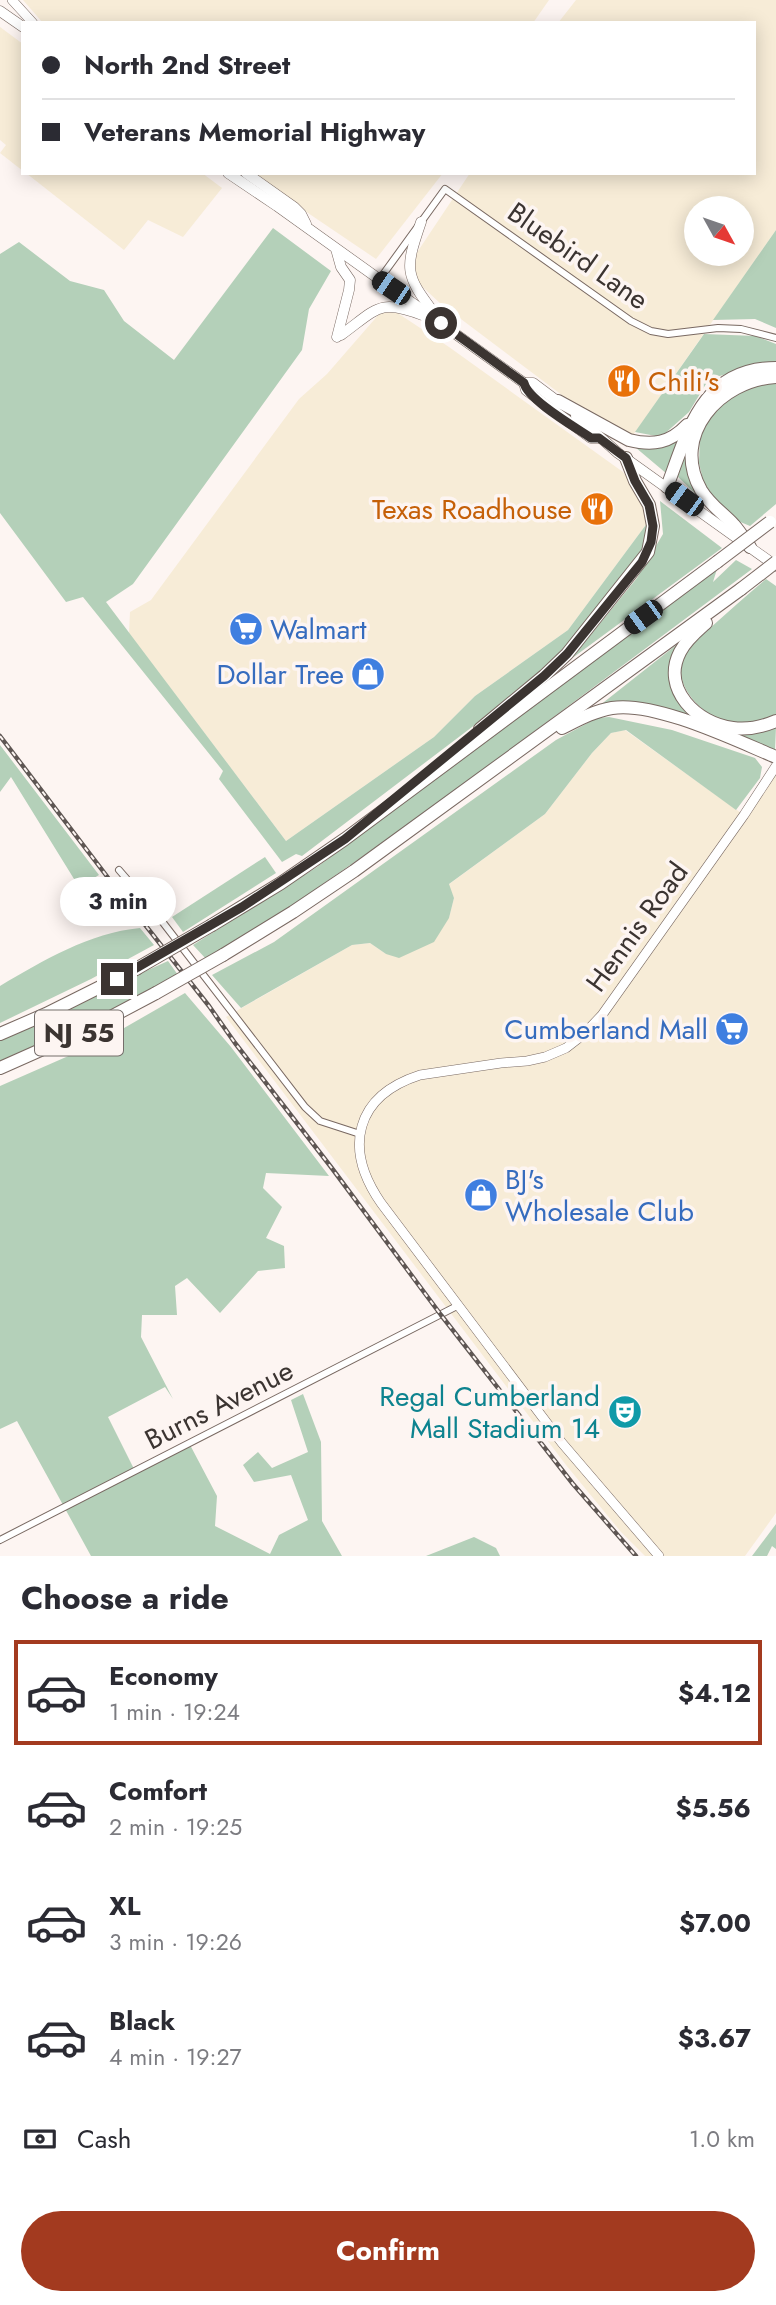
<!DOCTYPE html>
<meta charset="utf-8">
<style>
body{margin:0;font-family:Jost,sans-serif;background:#f7f7f7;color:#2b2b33;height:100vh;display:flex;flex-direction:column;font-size:26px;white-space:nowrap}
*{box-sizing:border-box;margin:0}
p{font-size:23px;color:#7c7c81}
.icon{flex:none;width:38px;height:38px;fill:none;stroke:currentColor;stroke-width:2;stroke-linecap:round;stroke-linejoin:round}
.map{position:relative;height:1556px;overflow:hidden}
.sheet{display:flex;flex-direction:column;background:#fff;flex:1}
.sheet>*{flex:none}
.hud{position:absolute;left:21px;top:21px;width:735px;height:154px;border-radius:0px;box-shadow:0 4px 18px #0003;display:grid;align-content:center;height:154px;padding:0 21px;background:#fff}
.needle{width:46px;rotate:130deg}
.fabs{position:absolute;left:684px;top:196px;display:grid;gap:14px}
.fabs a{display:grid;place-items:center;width:70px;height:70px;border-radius:50%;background:#fff;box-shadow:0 4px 18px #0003;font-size:35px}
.end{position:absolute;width:32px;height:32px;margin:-16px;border:9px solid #3b3431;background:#fff;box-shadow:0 0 0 4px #fff}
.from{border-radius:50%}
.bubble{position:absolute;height:49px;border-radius:24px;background:#fff;box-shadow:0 4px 18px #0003;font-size:23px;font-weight:700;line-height:49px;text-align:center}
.car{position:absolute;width:21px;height:42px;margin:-21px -10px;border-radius:9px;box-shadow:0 0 5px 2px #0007;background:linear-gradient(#222 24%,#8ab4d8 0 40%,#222 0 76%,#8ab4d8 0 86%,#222 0)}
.hud b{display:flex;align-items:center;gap:24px;height:66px;font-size:26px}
.hud b+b{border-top:2px solid #e1e1e2}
.hud i{width:18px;height:18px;background:#2b2b33}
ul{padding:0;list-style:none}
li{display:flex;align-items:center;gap:21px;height:105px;margin:0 14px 10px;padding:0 7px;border:4px solid transparent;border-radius:0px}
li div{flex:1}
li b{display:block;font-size:26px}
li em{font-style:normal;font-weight:700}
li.current{border-color:#a33a1f}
li>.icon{width:63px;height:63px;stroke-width:1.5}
h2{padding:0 21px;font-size:32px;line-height:84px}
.pay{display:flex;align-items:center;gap:18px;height:77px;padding:0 21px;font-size:26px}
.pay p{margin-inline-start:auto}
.button{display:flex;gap:14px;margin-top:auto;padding:14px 21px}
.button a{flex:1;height:80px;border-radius:42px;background:#a33a1f;color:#fff;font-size:28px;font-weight:700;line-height:80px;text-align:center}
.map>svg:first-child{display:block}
.commercial{fill:#f7ecd7;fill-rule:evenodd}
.green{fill:#b4d0b9}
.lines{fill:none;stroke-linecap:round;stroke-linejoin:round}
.street-casing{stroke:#796962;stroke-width:8}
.secondary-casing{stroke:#796962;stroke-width:10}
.primary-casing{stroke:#796962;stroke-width:11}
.highway-casing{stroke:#796962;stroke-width:14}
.street{stroke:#fff;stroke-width:6}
.secondary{stroke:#fff;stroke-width:9}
.primary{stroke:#fff;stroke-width:10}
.highway{stroke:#fff;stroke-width:12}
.rail-casing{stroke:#5e5653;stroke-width:4.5}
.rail{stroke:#fdf5f2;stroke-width:2;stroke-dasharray:5;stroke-linecap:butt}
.highway-bridge-casing{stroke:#796962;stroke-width:14;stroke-linecap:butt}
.highway-bridge{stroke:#fff;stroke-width:12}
.route{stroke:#3b3431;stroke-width:9}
.labels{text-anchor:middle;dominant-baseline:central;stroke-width:7;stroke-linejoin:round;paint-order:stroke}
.shield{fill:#fdf5f2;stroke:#756e6b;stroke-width:2}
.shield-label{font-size:26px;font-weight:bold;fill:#3b3431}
.street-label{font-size:28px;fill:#3b3431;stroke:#fdf5f2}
.food-label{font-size:28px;fill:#c56008;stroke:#fdf5f2;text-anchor:start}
.shop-label{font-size:28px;fill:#366cbe;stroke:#fdf5f2;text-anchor:start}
.culture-label{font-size:28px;fill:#0d838f;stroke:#fdf5f2;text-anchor:end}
</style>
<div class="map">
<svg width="776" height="1556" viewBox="0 0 776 1556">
<rect width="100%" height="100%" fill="#fdf5f2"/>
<g class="commercial">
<path d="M23,0H549L533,23H43Z"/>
<path d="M576,0H776V230L627,444L441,304L415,280L414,266L416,254L470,173H754V23H558ZM696,208H742V254H696Z"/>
<path d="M0,27L23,44V171L0,153L6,145L0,140Z"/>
<path d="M26,173H202L222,188L183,237L148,220L124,250Z"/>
<path d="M249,173H443L376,259Z"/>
<path d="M396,312L449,347L623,472L644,497L648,522L568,630L475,696L434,737L286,841L129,633L130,612L151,600L299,399L327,374L380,313Z"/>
<path d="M625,730L744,815L776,766V1513L745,1556H645L621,1532L566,1465L226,1017L352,945L370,943L386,954L449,918L454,898L448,885L545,814L592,753L611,733Z"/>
</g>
<g class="green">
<path d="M273,228L331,271L309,309L302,350L133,584L106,602L286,841L434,737L475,696L568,630L648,522L644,548L558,656L526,686L302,856L296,854L282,862L219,779L223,771L83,597L66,602L0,513V254L19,242L70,281L104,290L124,321L174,360Z"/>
<path d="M776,230V328L755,319L713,320Z"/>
<path d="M704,334L756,336L776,344V364L769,362L709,379L689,412L661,437L635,432Z"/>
<path d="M763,384H776V504L750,526L738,521L706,492L699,463L700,433L714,410L734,391Z"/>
<path d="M678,441L667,474L635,447L661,448Z"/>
<path d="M687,445L700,498L677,476Z"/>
<path d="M660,501L722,548L571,659L637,578L663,534Z"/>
<path d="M736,560L752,569L422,815L257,930L207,960L193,945L317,867L717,569L713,582Z"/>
<path d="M766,579L776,586V715C766,722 753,727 741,726C705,722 663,682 689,647C693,640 703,634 709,629C728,612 747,595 766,579Z"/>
<path d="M680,642C664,683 667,691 697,722L631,701L599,706Z"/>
<path d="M609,717L672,730L755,758L762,767L760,778L736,810L626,730L611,733L592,753L545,814L449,884L454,898L449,918L434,942L399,958L386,954L370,943L352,945L241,1008L212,975L274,942L556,740L597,718Z"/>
<path d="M776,727L775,750L733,733L771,730Z"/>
<path d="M0,745L99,875L79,887L11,777L0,792Z"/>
<path d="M265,857L276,873L183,932L172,917Z"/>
<path d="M140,928L154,945L91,979L0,1023V986C44,960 89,933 140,928Z"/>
<path d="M168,961L178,975L123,1007L0,1062V1037Z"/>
<path d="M185,993L231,1047L329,1176L266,1173L263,1188L282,1207L266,1238L284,1246L285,1268L258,1271L220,1313L187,1278L175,1286L177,1315H142L141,1337L173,1399L165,1387L108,1417L135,1471L189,1443L217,1496L215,1526L270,1554L279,1535L308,1520L291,1475L254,1482L243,1465L258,1452L272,1468L308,1452L291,1400L303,1394L321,1442L322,1521L342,1556H91L17,1421L0,1429V1086L98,1043Z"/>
<path d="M776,1524V1549L772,1546L767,1556H752Z"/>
<path d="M474,1537L496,1548L500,1556H426Z"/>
</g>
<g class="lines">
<g class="street-casing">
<g id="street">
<path d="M379,280L445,189L631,321L651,331L668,334L718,328L741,329L776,338"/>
<path d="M119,870L151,907L305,1107L320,1121L360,1134"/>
<path d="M0,1540L457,1306"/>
</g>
</g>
<g class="secondary-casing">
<g id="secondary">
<path d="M12,0L33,23"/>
<path d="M659,1556L562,1443L381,1203C343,1148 355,1096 420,1075L501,1063L527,1061L545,1057L566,1048L584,1034L602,1015L744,815L776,766"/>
</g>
</g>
<g class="primary-casing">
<g id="primary">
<path d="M0,11L23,27"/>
<path d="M228,173L277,206L524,383L526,390L591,438H599"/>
<path d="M246,173L294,207L301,214L306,224"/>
<path d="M421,222C405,269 404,274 435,314"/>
<path d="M336,249L341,267L350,280L349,290L337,337"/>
<path d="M341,335C378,308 379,298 425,316"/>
<path d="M524,383H533L561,404"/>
<path d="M576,416L618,453L776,566"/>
</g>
</g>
<g class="highway-casing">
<g id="highway">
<path d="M558,401L629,440C653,446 670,443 687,425"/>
<path d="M667,487C688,431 702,368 776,368"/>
<path d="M750,547C745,540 740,532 734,525C723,513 710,505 701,490C670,435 720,380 776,377"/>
<path d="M706,623C697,631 686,640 680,652C661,689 697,724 733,728C748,730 762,727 776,721"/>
<path d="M562,728C578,720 594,711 612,708C655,701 735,740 776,757"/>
<path d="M480,729L544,676L567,654L648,552L653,526L649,505L635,481L626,458"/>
<path d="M212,925L281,883L345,839L717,562"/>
<path d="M223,955L293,912L354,871L741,589"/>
<path d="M0,1034L46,1014L136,969"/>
<path d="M0,1068L90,1028L156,993"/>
</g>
</g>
<use href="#street" class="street"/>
<use href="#secondary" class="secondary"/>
<use href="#primary" class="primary"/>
<use href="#highway" class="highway"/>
<g class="rail-casing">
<path id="rail" d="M0,736L109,879L209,1006L235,1043L331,1167L441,1315L573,1484L636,1556"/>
</g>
<use href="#rail" class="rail"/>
<g class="highway-bridge-casing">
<g id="highway-bridge">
<path d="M717,562L770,522"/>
<path d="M741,589L776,562"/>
<path d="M136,969L212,925"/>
<path d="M156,993L223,955"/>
</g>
</g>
<use href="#highway-bridge" class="highway-bridge"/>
</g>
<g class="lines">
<path class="route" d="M117,979L242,907L345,839L544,676L567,654L642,562L651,542L653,526L649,505L635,481L626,458L599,438H591C575,427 528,400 524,383L441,323"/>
</g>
<defs>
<g id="restaurant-disc" transform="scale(1.75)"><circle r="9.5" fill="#e8710a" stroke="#fdf5f2"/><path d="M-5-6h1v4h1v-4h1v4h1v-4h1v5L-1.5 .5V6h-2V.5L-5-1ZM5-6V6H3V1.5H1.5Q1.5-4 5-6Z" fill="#fff"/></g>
<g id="supermarket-disc" transform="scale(1.75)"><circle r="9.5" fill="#3f7fe0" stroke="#fdf5f2"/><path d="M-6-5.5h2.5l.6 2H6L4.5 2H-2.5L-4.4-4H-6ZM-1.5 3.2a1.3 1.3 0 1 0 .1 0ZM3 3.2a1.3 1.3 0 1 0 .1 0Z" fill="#fff"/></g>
<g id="shop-disc" transform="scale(1.75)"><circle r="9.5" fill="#3f7fe0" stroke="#fdf5f2"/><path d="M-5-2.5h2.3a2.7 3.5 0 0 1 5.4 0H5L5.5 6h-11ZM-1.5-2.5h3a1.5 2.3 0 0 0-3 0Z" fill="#fff"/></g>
<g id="theatre-disc" transform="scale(1.75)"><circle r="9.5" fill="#0f9aa8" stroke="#fdf5f2"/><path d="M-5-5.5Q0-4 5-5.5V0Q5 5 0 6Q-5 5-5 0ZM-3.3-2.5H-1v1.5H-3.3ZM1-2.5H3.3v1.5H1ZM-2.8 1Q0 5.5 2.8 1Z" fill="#fff"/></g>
</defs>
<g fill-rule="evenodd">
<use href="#restaurant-disc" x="624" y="381"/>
<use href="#restaurant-disc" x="597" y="509"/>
<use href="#supermarket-disc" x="246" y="629"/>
<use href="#shop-disc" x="368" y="674"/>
<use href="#supermarket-disc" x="732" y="1029"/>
<use href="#shop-disc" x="481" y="1195"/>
<use href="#theatre-disc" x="625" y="1412"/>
</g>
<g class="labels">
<rect class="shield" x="35" y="1010.5" width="88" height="45" rx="5"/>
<g class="shield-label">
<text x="79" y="1033">NJ 55</text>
</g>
<g class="street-label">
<text transform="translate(578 256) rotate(35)">Bluebird Lane</text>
<text transform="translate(637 927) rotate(-54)">Hennis Road</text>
<text transform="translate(219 1405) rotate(-27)">Burns Avenue</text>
</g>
<g class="food-label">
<text x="648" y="381">Chili's</text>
<text x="572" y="509" text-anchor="end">Texas Roadhouse</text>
</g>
<g class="shop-label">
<text x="270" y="629">Walmart</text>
<text x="344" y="674" text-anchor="end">Dollar Tree</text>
<text x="708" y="1029" text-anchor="end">Cumberland Mall</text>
<text x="505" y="1179">BJ's<tspan x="505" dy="32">Wholesale Club</tspan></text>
</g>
<g class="culture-label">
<text x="600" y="1396">Regal Cumberland<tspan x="600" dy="32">Mall Stadium 14</tspan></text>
</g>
</g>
</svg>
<div class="fabs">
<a><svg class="needle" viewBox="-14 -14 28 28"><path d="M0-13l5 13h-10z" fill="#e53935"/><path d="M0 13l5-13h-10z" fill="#7c7c81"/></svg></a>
</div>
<i class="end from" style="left:441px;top:323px"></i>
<i class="end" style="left:117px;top:979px"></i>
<div class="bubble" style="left:60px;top:877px;width:116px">3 min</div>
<i class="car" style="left:391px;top:288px;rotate:304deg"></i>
<i class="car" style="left:684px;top:499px;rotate:306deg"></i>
<i class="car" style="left:643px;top:617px;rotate:234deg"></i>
<div class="hud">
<b><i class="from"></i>North 2nd Street</b>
<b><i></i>Veterans Memorial Highway</b>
</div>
</div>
<section class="sheet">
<h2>Choose a ride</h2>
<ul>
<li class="current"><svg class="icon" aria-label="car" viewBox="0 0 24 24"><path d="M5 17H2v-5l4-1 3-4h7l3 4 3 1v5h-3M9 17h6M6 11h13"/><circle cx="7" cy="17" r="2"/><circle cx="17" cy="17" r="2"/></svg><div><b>Economy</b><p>1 min · 19:24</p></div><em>$4.12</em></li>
<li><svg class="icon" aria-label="car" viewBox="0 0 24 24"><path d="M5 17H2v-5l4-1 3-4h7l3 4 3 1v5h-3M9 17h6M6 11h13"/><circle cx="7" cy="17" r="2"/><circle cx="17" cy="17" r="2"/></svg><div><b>Comfort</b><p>2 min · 19:25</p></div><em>$5.56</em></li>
<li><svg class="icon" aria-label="car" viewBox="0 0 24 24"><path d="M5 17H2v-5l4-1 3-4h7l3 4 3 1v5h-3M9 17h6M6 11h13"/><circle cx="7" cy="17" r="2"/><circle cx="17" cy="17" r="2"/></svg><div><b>XL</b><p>3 min · 19:26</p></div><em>$7.00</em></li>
<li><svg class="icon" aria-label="car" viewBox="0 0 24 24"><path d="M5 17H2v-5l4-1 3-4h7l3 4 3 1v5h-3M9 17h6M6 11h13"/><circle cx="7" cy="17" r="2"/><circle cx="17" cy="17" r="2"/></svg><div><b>Black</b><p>4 min · 19:27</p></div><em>$3.67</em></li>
</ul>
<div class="pay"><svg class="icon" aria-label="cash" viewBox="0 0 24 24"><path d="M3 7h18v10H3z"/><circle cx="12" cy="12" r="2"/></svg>Cash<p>1.0 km</p></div>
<div class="button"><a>Confirm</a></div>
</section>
